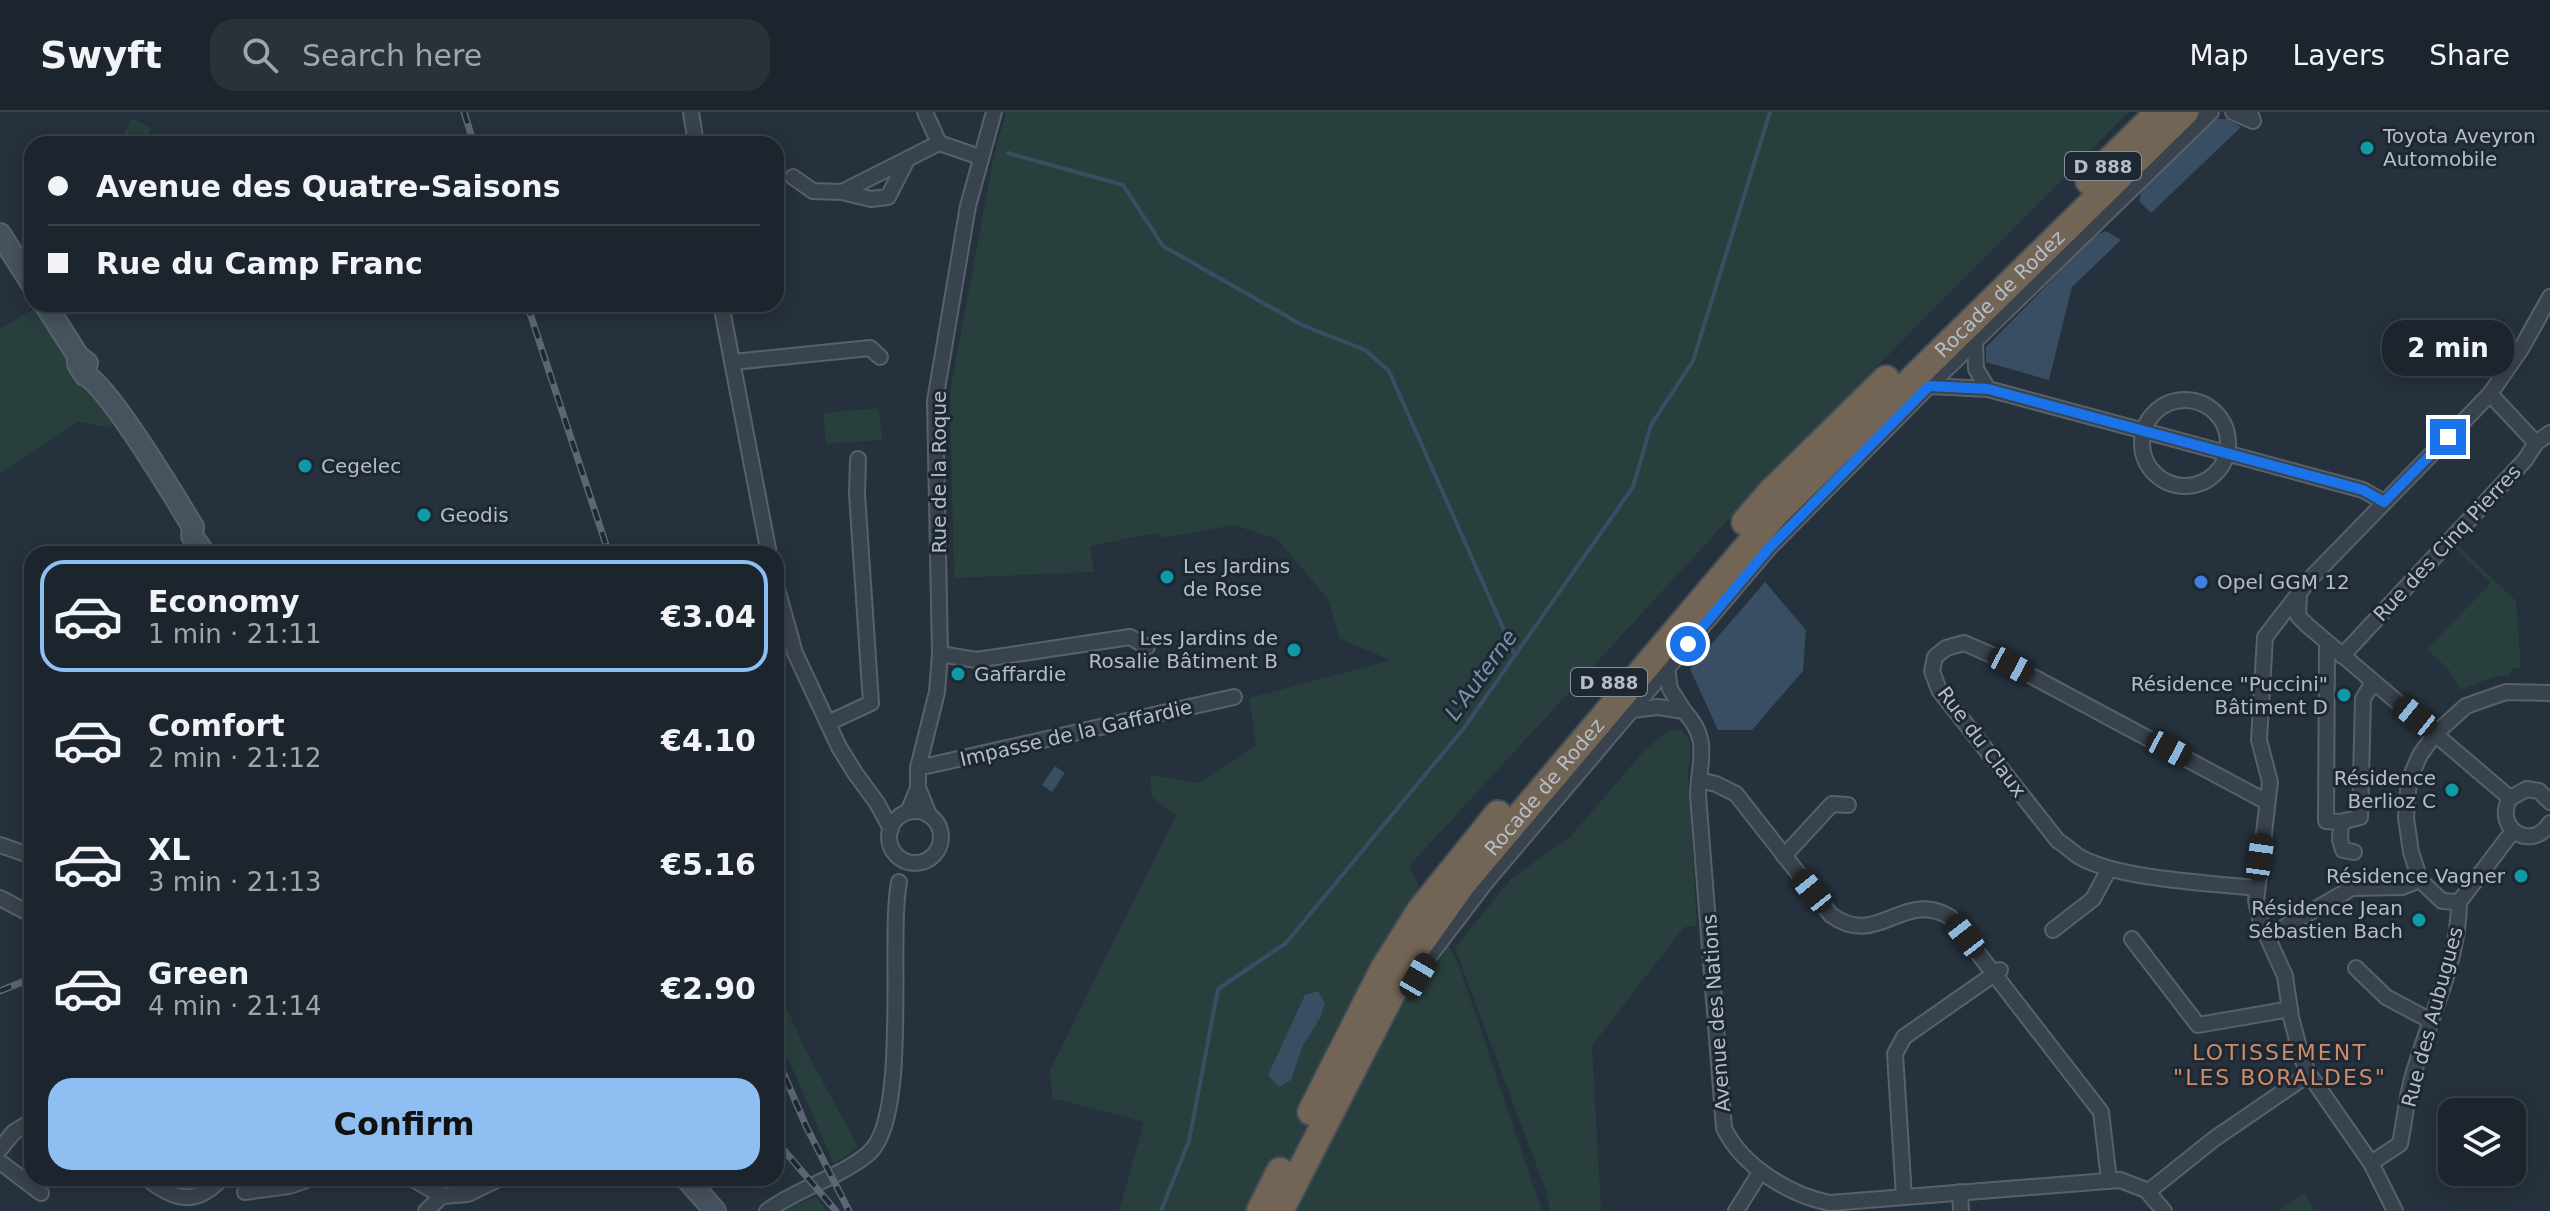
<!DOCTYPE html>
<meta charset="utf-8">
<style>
body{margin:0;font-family:"DejaVu Sans",sans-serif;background:#293139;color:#f1f3f6;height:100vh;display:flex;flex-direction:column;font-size:30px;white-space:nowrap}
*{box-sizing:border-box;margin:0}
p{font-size:26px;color:#a0a5aa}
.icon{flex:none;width:44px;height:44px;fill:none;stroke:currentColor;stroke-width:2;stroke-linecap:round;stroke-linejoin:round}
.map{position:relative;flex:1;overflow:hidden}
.side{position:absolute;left:24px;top:434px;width:760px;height:640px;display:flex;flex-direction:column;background:#1c252d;border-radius:24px;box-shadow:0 4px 20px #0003,0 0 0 2px #3a4249}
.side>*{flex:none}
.banner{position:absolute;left:24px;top:24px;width:760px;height:176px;border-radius:24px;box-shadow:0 4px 20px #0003,0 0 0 2px #3a4249;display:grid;align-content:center;height:176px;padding:0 24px;background:#1c252d}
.controls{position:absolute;left:2438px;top:986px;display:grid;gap:16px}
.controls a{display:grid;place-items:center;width:88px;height:88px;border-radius:16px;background:#1c252d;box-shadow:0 4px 20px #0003,0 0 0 2px #3a4249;font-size:40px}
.end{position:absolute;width:36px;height:36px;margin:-18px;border:10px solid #1a73e8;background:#fff;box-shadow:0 0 0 4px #fff}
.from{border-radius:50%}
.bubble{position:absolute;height:56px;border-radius:24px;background:#1c252d;box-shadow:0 4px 20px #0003,0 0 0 2px #3a4249;font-size:26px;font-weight:600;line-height:56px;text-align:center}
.car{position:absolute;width:24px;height:48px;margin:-24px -12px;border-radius:10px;box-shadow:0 0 6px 2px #0007;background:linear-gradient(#222 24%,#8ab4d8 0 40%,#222 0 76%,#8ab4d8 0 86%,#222 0)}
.banner b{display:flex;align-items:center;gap:28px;height:76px;font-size:30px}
.banner b+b{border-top:2px solid #3a4249}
.banner i{width:20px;height:20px;background:#f1f3f6}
ul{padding:14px 0 0;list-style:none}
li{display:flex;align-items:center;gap:24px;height:112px;margin:0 16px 12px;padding:0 8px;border:4px solid transparent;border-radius:24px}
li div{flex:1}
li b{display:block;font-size:30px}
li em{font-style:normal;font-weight:600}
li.active{border-color:#8fbef2}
li>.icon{width:72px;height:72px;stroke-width:1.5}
.primary-button{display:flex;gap:16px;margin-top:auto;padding:16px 24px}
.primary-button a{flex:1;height:92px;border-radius:24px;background:#8fbef2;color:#111;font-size:32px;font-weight:600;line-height:92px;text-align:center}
header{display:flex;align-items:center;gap:48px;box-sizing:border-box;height:112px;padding:0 40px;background:#1c252d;border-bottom:2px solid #3a4249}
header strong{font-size:38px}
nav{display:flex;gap:44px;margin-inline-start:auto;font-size:28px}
.search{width:560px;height:72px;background:#293139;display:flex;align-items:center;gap:20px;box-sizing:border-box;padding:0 28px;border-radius:24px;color:#a0a5aa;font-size:30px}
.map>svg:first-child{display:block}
.green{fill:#283f3e}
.water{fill:#3a4e63}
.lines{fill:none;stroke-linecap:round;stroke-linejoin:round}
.stream{stroke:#3a4e63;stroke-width:4}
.street-casing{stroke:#57616b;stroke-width:18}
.secondary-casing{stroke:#57616b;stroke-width:24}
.highway-casing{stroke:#444e58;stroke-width:30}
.street{stroke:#39434d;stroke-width:14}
.secondary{stroke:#47525f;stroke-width:20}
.highway{stroke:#726556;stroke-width:26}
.rail-casing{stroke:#5b6773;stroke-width:7}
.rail{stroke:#1e2832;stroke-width:4;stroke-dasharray:12;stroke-linecap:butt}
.route{stroke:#1a73e8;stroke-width:10}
.culture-dot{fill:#0f9aa8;stroke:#1e2832;stroke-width:3}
.shop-dot{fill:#3f7fe0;stroke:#1e2832;stroke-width:3}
.labels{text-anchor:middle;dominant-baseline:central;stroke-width:6;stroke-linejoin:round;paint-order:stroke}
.shield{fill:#1e2832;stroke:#88919b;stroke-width:2}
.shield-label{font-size:18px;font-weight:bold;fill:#b5bec8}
.poi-label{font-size:20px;fill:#b5bec8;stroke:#1e2832;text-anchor:start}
.street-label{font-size:20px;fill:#b5bec8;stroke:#1e2832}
.water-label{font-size:22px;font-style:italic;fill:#7791aa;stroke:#1e2832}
.neighbourhood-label{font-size:22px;letter-spacing:2px;fill:#cf8c68;stroke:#1e2832}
</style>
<header>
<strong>Swyft</strong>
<div class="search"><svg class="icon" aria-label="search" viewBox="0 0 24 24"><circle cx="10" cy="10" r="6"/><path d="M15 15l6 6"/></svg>Search here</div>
<nav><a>Map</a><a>Layers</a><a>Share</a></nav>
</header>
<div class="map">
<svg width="2550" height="1099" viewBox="0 0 2550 1099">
<rect width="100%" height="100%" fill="#25313c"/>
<g class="green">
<path d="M1006,0H2129L1774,358L1409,754L1459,854L1542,1099H1119L1144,1010L1052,986L1050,958L1176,704L1152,685L1150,663L1199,671L1256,634L1249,586L1391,548L1340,527L1328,487L1277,427L1233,413L1164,426L1156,421L1090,434L1094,460L954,466L950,280L993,48Z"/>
<path d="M132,6L151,16L143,32H118Z"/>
<path d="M37,195L111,310L112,316L78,310L0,362V217Z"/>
<path d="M879,296L882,328L826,332L823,301Z"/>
<path d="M2457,432L2516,489L2521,556H2512L2509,564H2495L2461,578L2449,558L2427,537L2491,471L2454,435Z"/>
<path d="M1680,617C1695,628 1691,643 1688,661L1697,814L1684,815L1592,934L1601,1099H1550L1546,1079L1455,836L1511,767L1570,725L1643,640L1666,620Z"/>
<path d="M776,871L803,933L858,1035L834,1052L776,919Z"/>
<path d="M2305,1081L2314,1099H2278Z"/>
<path d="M816,1085L827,1099H779L781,1098Z"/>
</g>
<g class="water">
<path d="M2215,7H2227L2241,15L2151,101L2139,89L2142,78Z"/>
<path d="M2106,119L2121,128L2072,175L2049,268L1986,250V235L2096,123Z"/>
<path d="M1765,470L1806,518L1803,559L1752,618H1718L1690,557Z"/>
<path d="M1055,654L1065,661L1052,680L1042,673Z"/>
<path d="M1318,879L1325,891L1320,906L1303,933L1291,968L1279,975L1268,963L1305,883Z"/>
</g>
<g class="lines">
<g class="stream">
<path d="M1008,41L1123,73L1163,134L1302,213L1365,238L1389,259L1515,543"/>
<path d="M1161,1099L1189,1029L1218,877L1286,831L1464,616L1633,375L1651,313L1693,249L1770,0"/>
</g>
<g class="street-casing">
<g id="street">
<path d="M691,0L696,32"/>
<path d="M925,0L939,31L980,45"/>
<path d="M2233,0L2253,9L2250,0"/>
<path d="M793,65L813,79L842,80L939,31"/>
<path d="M842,80L871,87L888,85L906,50"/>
<path d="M721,192L769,442"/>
<path d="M1975,230L1976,257L1988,277"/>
<path d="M733,250L870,236L880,245"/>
<path d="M1929,274L1988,277L2363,378L2384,390"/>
<path d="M2490,282L2536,331"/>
<circle cx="2185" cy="331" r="43"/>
<path d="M776,473L795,541L839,635L855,661L877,691L891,717"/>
<path d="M2299,482L2298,504L2307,513L2510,686"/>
<path d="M2327,532L2326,709L2341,710L2360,705L2363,587L2373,570"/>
<path d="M940,542L976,548L1130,525L1147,535"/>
<path d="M2342,544L2525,348L2536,331L2550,321"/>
<path d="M1632,598L1658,595L1684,599L1670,577L1667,556"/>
<path d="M1684,599C1711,628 1699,647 1698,683L1724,1016C1742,1054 1789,1083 1830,1091L2120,1068L2146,1078L2164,1099"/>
<path d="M828,611L871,591L857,382L858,347"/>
<path d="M918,656L1234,585"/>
<path d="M1699,668L1716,672L1736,682L1831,803C1878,837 1903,777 1950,805L2101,1000L2109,1068"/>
<path d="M918,676V656L937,580L940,542L935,289L968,94L994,0"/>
<path d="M2550,690L2539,679L2527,677L2510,686C2493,717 2532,740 2550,711"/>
<circle cx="915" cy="725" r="26"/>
<path d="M908,700L918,676L929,703"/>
<path d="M2341,710L2340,728L2343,738L2354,740"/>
<path d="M0,733L32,744"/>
<path d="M1784,744L1832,692L1848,693"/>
<path d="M2256,776C2209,771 2116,767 2078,744C2071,739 2065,733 2058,729L1939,578L1932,559L1935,545L1946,536L1964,531L1994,544L2267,690"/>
<path d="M0,786L32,803"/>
<path d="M2459,790L2442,789L2420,768L2411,740L2406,706L2409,668L2420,643L2435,622L2466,594L2506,580L2550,581"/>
<path d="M2459,790L2513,719"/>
<path d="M2053,818L2093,787L2109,757"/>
<path d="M2267,822L2281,817L2352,776L2402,775L2420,768"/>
<path d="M2132,827L2198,913L2290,897"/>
<path d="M1431,842L1486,770L1770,435L1929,274L2211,0"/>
<path d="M2356,856L2386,885L2431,909"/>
<path d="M0,1037L14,1020L32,1009"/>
<path d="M0,1050L41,1081"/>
<path d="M2371,1051L2400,1032C2404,1012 2406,991 2411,971C2426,911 2459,853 2459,790"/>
<path d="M146,1066C174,1088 195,1095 222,1066"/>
<path d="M411,1066L442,1084"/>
<path d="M2154,1075L2214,1027L2309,962"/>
<path d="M245,1080L289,1074L313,1066"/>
<path d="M1960,1080L1961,1099"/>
<path d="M1904,1085L1895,942L1904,925L2000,858"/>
<path d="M426,1099L442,1084L468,1082L501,1066"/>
<path d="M767,1099C796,1077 843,1064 869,1041C910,1005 888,827 899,770"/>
<path d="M1736,1099L1761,1059"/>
<path d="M2395,1099L2371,1051L2309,962L2302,947L2291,905L2285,864L2261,811L2256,789L2270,670L2259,628L2265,525L2310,467L2490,282L2521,237L2550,185"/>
</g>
</g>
<g class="secondary-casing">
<g id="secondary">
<path d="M0,122L32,172"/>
<path d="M45,192L78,244L87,251"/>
<path d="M78,244V252L85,263C106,270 178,390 193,415L192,424L205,442"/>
<path d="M686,1066L715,1099"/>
</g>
</g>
<g class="highway-casing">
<g id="highway">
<path d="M2089,69L2159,0"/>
<path d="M1745,410L1771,380L1886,267"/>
<path d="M1311,1000L1383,858L1420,799L1498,702"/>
<path d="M1260,1099L1280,1059"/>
<path id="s1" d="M1280,1099L1396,873L1417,836L1464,770L1776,401L2185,0"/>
</g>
</g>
<use href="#street" class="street"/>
<use href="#secondary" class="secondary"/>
<use href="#highway" class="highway"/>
<g class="rail-casing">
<g id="rail">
<path d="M464,0L474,32"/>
<path d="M527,192L609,442"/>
<path d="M0,879L32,866"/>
<path d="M776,944L806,1014L849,1099"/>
<path d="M776,1029L836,1099"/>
</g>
</g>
<use href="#rail" class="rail"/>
</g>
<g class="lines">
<path class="route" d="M1688,532L1770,435L1929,274L1988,277L2363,378L2384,390L2448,325"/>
</g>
<g class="culture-dot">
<circle cx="2367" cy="36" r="8"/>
<circle cx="305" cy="354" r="8"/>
<circle cx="424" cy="403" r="8"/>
<circle cx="1167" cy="465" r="8"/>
<circle cx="1294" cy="538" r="8"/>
<circle cx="958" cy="562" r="8"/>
<circle cx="2344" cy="583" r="8"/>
<circle cx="2452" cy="678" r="8"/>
<circle cx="2521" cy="764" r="8"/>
<circle cx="2419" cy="808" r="8"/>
</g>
<circle class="shop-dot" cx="2201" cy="470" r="8"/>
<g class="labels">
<g class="shield">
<rect x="2065" y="40" width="76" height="28" rx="6"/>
<rect x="1571" y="556" width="76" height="28" rx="6"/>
</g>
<g class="shield-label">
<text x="2103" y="54">D 888</text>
<text x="1609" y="570">D 888</text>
</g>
<g class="poi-label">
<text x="2383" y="24">Toyota Aveyron<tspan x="2383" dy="23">Automobile</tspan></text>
<text x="321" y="354">Cegelec</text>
<text x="440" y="403">Geodis</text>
<text x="1183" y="454">Les Jardins<tspan x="1183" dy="23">de Rose</tspan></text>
<text x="2217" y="470">Opel GGM 12</text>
<text x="1278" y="526" text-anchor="end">Les Jardins de<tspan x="1278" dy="23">Rosalie Bâtiment B</tspan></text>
<text x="974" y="562">Gaffardie</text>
<text x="2328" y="572" text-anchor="end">Résidence "Puccini"<tspan x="2328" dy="23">Bâtiment D</tspan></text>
<text x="2436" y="666" text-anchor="end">Résidence<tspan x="2436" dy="23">Berlioz C</tspan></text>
<text x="2505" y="764" text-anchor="end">Résidence Vagner</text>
<text x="2403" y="796" text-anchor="end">Résidence Jean<tspan x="2403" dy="23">Sébastien Bach</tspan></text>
</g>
<g class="street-label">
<text stroke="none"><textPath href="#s1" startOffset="1174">Rocade de Rodez</textPath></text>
<text transform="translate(939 360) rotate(-90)">Rue de la Roque</text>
<text transform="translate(2447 431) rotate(-47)">Rue des Cinq Pierres</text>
<text transform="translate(1076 621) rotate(-13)">Impasse de la Gaffardie</text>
<text transform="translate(1982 630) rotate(53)">Rue du Claux</text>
<text stroke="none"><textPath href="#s1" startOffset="502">Rocade de Rodez</textPath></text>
<text transform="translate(1716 901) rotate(-94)">Avenue des Nations</text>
<text transform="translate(2432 905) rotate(-75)">Rue des Aubugues</text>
</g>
<g class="water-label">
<text transform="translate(1481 563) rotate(-54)">L'Auterne</text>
</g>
<g class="neighbourhood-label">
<text x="2280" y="940">LOTISSEMENT<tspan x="2280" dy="25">"LES BORALDES"</tspan></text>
</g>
</g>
</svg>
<div class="controls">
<a><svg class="icon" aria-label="layers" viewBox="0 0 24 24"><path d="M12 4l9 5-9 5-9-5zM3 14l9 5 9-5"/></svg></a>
</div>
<i class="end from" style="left:1688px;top:532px"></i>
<i class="end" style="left:2448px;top:325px"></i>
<div class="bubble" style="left:2382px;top:208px;width:132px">2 min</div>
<i class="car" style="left:2011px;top:553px;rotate:118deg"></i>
<i class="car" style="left:2415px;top:604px;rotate:309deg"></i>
<i class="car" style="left:2169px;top:637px;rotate:118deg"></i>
<i class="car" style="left:2260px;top:745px;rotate:8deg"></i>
<i class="car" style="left:1812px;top:779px;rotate:321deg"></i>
<i class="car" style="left:1965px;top:824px;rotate:322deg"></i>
<i class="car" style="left:1418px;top:864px;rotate:30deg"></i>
<div class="banner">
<b><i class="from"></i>Avenue des Quatre-Saisons</b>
<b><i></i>Rue du Camp Franc</b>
</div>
<section class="side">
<ul>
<li class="active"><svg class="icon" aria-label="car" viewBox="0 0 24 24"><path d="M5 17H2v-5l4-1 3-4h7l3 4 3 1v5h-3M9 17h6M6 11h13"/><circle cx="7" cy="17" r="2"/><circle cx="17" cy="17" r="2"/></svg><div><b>Economy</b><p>1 min · 21:11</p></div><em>€3.04</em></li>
<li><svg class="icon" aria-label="car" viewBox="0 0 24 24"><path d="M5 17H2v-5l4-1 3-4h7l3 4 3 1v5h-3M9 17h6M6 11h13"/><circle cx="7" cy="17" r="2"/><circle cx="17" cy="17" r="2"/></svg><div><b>Comfort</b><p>2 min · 21:12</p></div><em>€4.10</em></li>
<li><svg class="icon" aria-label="car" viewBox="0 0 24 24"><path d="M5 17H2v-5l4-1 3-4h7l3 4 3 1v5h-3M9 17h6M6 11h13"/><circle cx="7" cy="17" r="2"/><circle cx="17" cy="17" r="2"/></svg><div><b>XL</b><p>3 min · 21:13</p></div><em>€5.16</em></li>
<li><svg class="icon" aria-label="car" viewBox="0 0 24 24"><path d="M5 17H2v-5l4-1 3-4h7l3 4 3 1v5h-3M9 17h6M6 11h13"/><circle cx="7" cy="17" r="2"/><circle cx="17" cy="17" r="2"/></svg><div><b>Green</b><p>4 min · 21:14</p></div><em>€2.90</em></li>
</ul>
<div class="primary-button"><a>Confirm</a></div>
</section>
</div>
